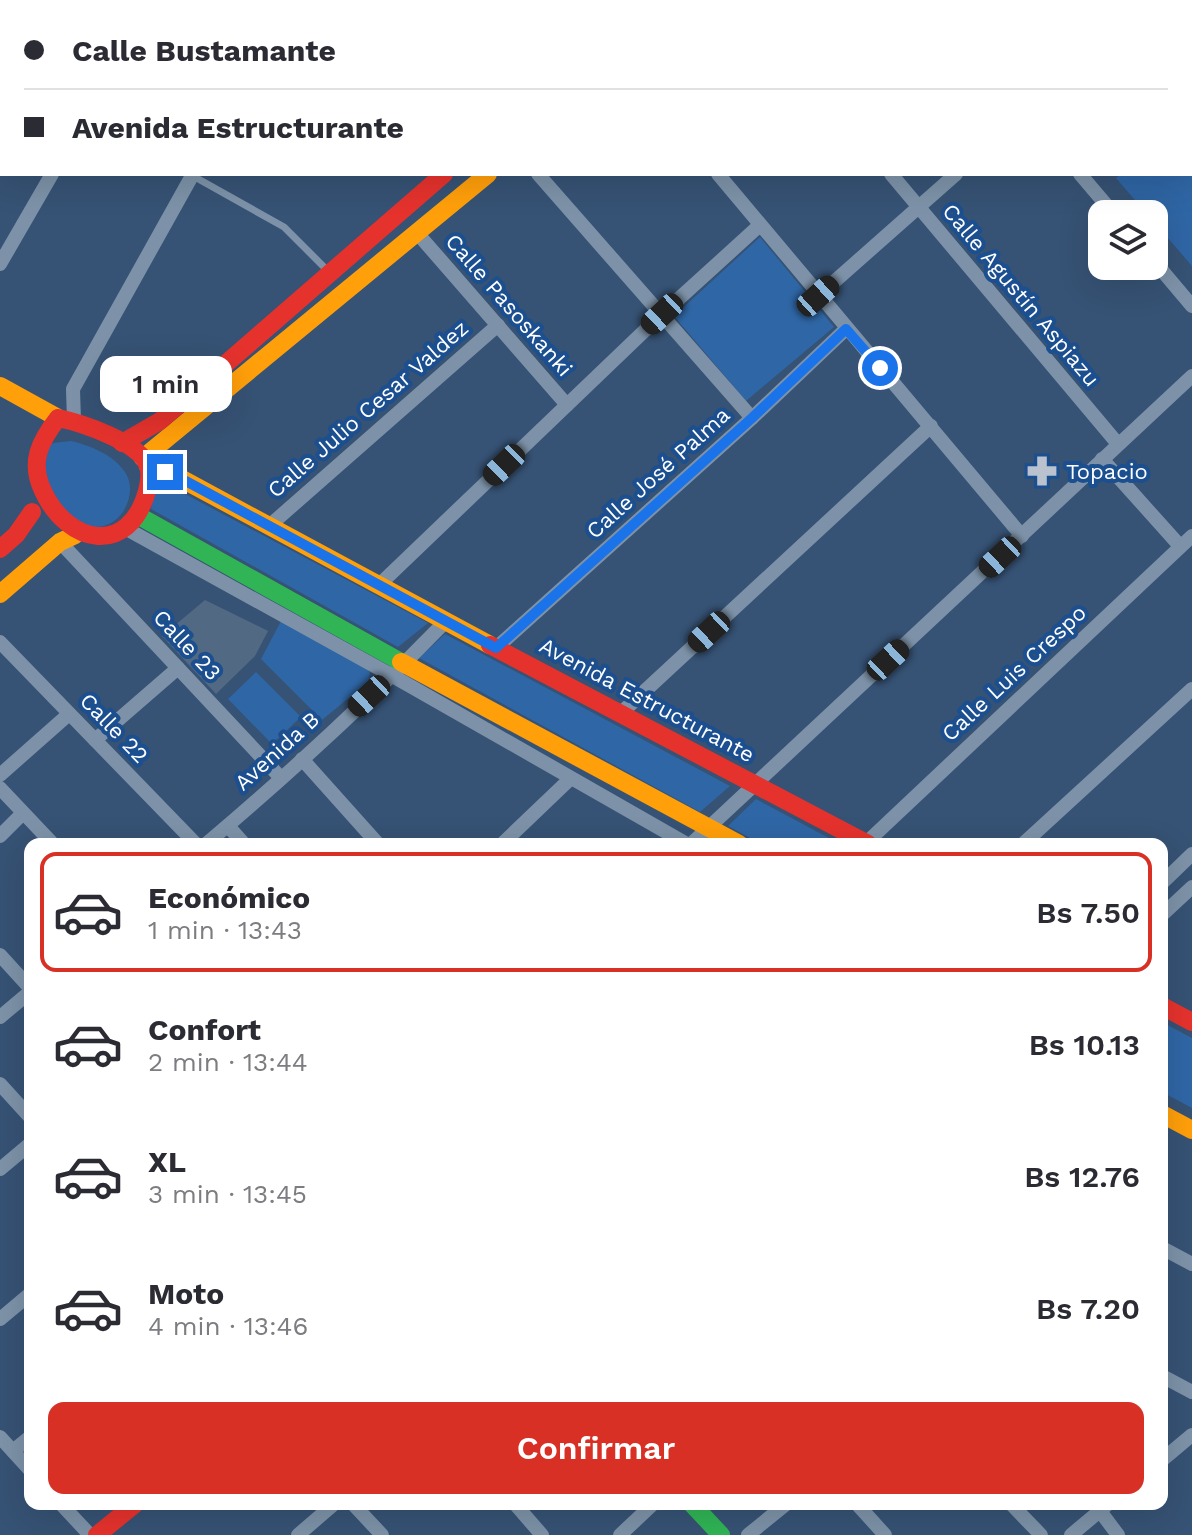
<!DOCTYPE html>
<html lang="es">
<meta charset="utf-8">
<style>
body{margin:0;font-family:"Work Sans",sans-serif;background:#f2f2f3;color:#2b2b33;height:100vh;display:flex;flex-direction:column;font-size:30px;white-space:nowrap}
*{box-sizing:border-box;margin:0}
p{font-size:26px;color:#7c7c81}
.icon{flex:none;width:44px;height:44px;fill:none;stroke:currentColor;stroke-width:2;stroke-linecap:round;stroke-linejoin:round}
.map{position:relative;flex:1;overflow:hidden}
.details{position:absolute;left:24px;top:838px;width:1144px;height:672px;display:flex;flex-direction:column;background:#fff;border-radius:16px;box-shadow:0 8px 32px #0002}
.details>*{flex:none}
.hud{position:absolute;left:0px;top:0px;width:1192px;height:176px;box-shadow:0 8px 32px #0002;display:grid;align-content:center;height:176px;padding:0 24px;background:#fff}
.fabs{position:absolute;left:1088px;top:200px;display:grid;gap:16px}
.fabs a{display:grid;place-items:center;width:80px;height:80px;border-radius:16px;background:#fff;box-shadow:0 8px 32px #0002;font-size:40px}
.end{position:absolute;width:36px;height:36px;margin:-18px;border:10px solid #1a73e8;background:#fff;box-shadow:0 0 0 4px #fff}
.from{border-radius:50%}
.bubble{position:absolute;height:56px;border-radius:16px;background:#fff;box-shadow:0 8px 32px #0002;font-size:26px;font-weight:600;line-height:56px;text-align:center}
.car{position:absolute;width:24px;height:48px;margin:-24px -12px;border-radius:10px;box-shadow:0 0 6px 2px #0007;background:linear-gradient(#222 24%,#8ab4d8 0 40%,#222 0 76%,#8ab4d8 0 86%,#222 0)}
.hud b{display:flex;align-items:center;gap:28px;height:76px;font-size:30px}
.hud b+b{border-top:2px solid #e1e1e2}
.hud i{width:20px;height:20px;background:#2b2b33}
ul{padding:14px 0 0;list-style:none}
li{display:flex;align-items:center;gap:24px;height:120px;margin:0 16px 12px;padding:0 8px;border:4px solid transparent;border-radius:16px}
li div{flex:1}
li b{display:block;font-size:30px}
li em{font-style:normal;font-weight:600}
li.selected{border-color:#d93025}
li>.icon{width:72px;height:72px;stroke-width:1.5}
.primary-button{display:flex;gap:16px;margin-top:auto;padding:16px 24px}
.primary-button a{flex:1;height:92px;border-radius:16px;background:#d93025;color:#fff;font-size:32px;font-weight:600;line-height:92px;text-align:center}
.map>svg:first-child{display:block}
.green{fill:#2f66a5}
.building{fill:#526984}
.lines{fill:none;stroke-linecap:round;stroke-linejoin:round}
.lane{stroke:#7d92a8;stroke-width:7}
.street{stroke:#7d92a8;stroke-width:14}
.fast{stroke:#30b455;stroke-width:18}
.slow{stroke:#ff9f0a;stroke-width:18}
.jam{stroke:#e5322d;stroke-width:18}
.route{stroke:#1a73e8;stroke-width:10}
.labels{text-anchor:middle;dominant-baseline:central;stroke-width:8;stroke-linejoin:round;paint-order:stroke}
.street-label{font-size:22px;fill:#fff;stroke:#1b4f8f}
.poi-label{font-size:22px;fill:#fff;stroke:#1b4f8f;text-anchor:start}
</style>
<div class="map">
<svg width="1192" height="1535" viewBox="0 0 1192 1535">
<rect width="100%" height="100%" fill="#365274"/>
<g class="green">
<path d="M1192,105V266L1154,222V214H1147L1116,178L1121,174H1190Z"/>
<path d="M760,237L834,327L746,401L674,316Z"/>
<path d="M71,441C89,445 114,455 125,472C139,493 122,528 95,527C80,526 61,515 47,510L39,455L53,443Z"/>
<path d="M155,478L428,623L398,647L151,509Z"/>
<path d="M281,621L366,667L370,673L368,682L322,720L261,659Z"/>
<path d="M445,634L730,786L700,812L419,658Z"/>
<path d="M256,672L301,717L272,744L228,699Z"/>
<path d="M756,799L840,844H761L728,826Z"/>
<path d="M1162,1022L1192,1038V1108L1162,1092Z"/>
</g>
<path class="building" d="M205,600L268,631L255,656L216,694L162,636Z"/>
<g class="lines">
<path class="lane" d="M193,176L284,227L329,272"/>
<g class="street">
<path d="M440,0L442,2"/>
<path d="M467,0L469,2"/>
<path d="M592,0L594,2"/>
<path d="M745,0L747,2"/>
<path d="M929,0L931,2"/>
<path d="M289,2L290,0"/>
<path d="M486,2L488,0"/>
<path d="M1071,2L1074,0"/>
<path d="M1190,94L1192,92"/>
<path d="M538,174L752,418"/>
<path d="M718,174L1022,536"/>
<path d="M891,174L1118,444"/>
<path d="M1080,174L1114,214"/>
<path d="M418,234L567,405"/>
<path d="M1154,261L1192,306"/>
<path d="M0,264L52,174"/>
<path d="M818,296L956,174"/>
<path d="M74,421L73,389L193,174"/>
<path d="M1102,459L1180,546"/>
<path d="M268,527L498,325"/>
<path d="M125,528L391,675L687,844"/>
<path d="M60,542L281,778"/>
<path d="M378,586L662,314L760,225"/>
<path d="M0,642L196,844"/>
<path d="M496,648L752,418L846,329"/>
<path d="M620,714L931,426"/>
<path d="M95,740L178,668"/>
<path d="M302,759L378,844"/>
<path d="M0,775L69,714"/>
<path d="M0,788L53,844"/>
<path d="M228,826L244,844"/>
<path d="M0,836L23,813"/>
<path d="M866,843L1192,536"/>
<path d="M206,844C289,774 369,700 445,622"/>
<path d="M502,844L570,779"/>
<path d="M691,844L1192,376"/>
<path d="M1023,844L1192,689"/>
<path d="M1162,883L1192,854"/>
<path d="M1162,915L1192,887"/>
<path d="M0,955L30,988"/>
<path d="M0,1017L30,992"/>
<path d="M0,1084L30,1117"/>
<path d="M0,1169L30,1144"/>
<path d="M1162,1248L1192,1264"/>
<path d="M0,1319L30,1294"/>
<path d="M1162,1376L1192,1392"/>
<path d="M0,1437L30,1470"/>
<path d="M13,1451L30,1437"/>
<path d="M1162,1460L1192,1435"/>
<path d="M61,1504L90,1535"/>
<path d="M353,1504L382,1535"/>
<path d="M515,1504L542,1535"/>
<path d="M857,1504L885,1535"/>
<path d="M1011,1504L1041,1535"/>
<path d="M1100,1511L1118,1535"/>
<path d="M298,1535L334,1504"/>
<path d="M620,1535L653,1504"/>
<path d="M748,1535L786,1504"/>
<path d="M1071,1535L1108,1504"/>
</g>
<g class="fast">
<path d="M355,0L358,2"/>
<path d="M687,2L689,0"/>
<path d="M137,515L401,662"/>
<path d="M692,1504L721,1535"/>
</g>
<g class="slow">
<path d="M643,2L645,0"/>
<path d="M0,386L58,418"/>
<path d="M143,458L488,174"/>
<path d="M148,466L182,479L490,645"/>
<path d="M0,594L60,542L75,535"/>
<path d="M401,662L739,844"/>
<path d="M1162,1114L1192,1130"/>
</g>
<g class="jam">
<path d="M58,418C82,423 139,442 148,466C151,474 149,483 147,491C129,557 68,545 43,491C29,462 40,441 58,418Z"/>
<path d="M122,443L160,421L444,174"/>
<path d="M0,549L16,535L32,512"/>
<path d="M490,645L868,844"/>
<path d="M1162,1006L1192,1022"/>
<path d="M97,1535L135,1504"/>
</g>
</g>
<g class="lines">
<path class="route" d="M165,472L182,479L496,648L752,418L846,329L880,368"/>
</g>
<defs>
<g id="pharmacy-bare" transform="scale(2.4)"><path d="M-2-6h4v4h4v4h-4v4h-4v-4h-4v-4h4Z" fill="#b9c2ce" stroke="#1b4f8f" stroke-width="2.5" paint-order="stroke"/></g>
</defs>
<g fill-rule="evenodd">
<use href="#pharmacy-bare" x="1042" y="471"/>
</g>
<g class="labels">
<g class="street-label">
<text transform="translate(1021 295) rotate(50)">Calle Agustín Aspiazu</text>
<text transform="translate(509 305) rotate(49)">Calle Pasoskanki</text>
<text transform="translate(368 409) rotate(-41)">Calle Julio Cesar Valdez</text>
<text transform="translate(658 473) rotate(-42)">Calle José Palma</text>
<text transform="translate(187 645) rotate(47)">Calle 23</text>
<text transform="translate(1014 673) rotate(-43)">Calle Luis Crespo</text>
<text transform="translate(647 700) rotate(28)">Avenida Estructurante</text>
<text transform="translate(114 728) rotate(46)">Calle 22</text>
<text transform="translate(277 751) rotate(-42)">Avenida B</text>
</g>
<g class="poi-label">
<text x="1066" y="471">Topacio</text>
</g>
</g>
</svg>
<div class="fabs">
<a><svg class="icon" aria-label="layers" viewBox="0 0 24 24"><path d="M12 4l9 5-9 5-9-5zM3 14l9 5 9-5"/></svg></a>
</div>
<i class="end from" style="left:880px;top:368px"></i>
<i class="end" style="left:165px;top:472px"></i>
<div class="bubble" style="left:100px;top:356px;width:132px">1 min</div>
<i class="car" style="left:818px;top:296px;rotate:48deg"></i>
<i class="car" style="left:662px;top:314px;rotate:227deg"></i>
<i class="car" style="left:504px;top:465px;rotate:226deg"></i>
<i class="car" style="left:1000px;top:557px;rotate:227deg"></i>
<i class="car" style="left:709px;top:632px;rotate:227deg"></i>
<i class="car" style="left:888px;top:660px;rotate:47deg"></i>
<i class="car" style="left:369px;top:696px;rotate:227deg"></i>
<div class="hud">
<b><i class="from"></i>Calle Bustamante</b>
<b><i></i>Avenida Estructurante</b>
</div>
<section class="details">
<ul>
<li class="selected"><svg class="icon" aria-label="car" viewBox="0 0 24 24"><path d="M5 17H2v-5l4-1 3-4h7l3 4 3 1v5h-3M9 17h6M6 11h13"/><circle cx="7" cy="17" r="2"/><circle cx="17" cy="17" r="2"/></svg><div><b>Económico</b><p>1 min · 13:43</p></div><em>Bs 7.50</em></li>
<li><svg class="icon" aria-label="car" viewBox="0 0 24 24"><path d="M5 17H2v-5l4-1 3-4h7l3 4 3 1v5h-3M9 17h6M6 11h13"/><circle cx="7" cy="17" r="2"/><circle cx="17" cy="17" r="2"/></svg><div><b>Confort</b><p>2 min · 13:44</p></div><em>Bs 10.13</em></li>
<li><svg class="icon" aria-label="car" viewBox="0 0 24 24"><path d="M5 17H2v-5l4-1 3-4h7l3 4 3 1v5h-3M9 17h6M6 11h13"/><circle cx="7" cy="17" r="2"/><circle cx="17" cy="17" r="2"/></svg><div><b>XL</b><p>3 min · 13:45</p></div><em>Bs 12.76</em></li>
<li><svg class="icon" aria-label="car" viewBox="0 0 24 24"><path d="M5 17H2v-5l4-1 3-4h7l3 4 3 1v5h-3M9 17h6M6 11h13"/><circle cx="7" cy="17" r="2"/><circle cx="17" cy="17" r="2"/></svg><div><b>Moto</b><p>4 min · 13:46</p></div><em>Bs 7.20</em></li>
</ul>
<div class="primary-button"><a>Confirmar</a></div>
</section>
</div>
